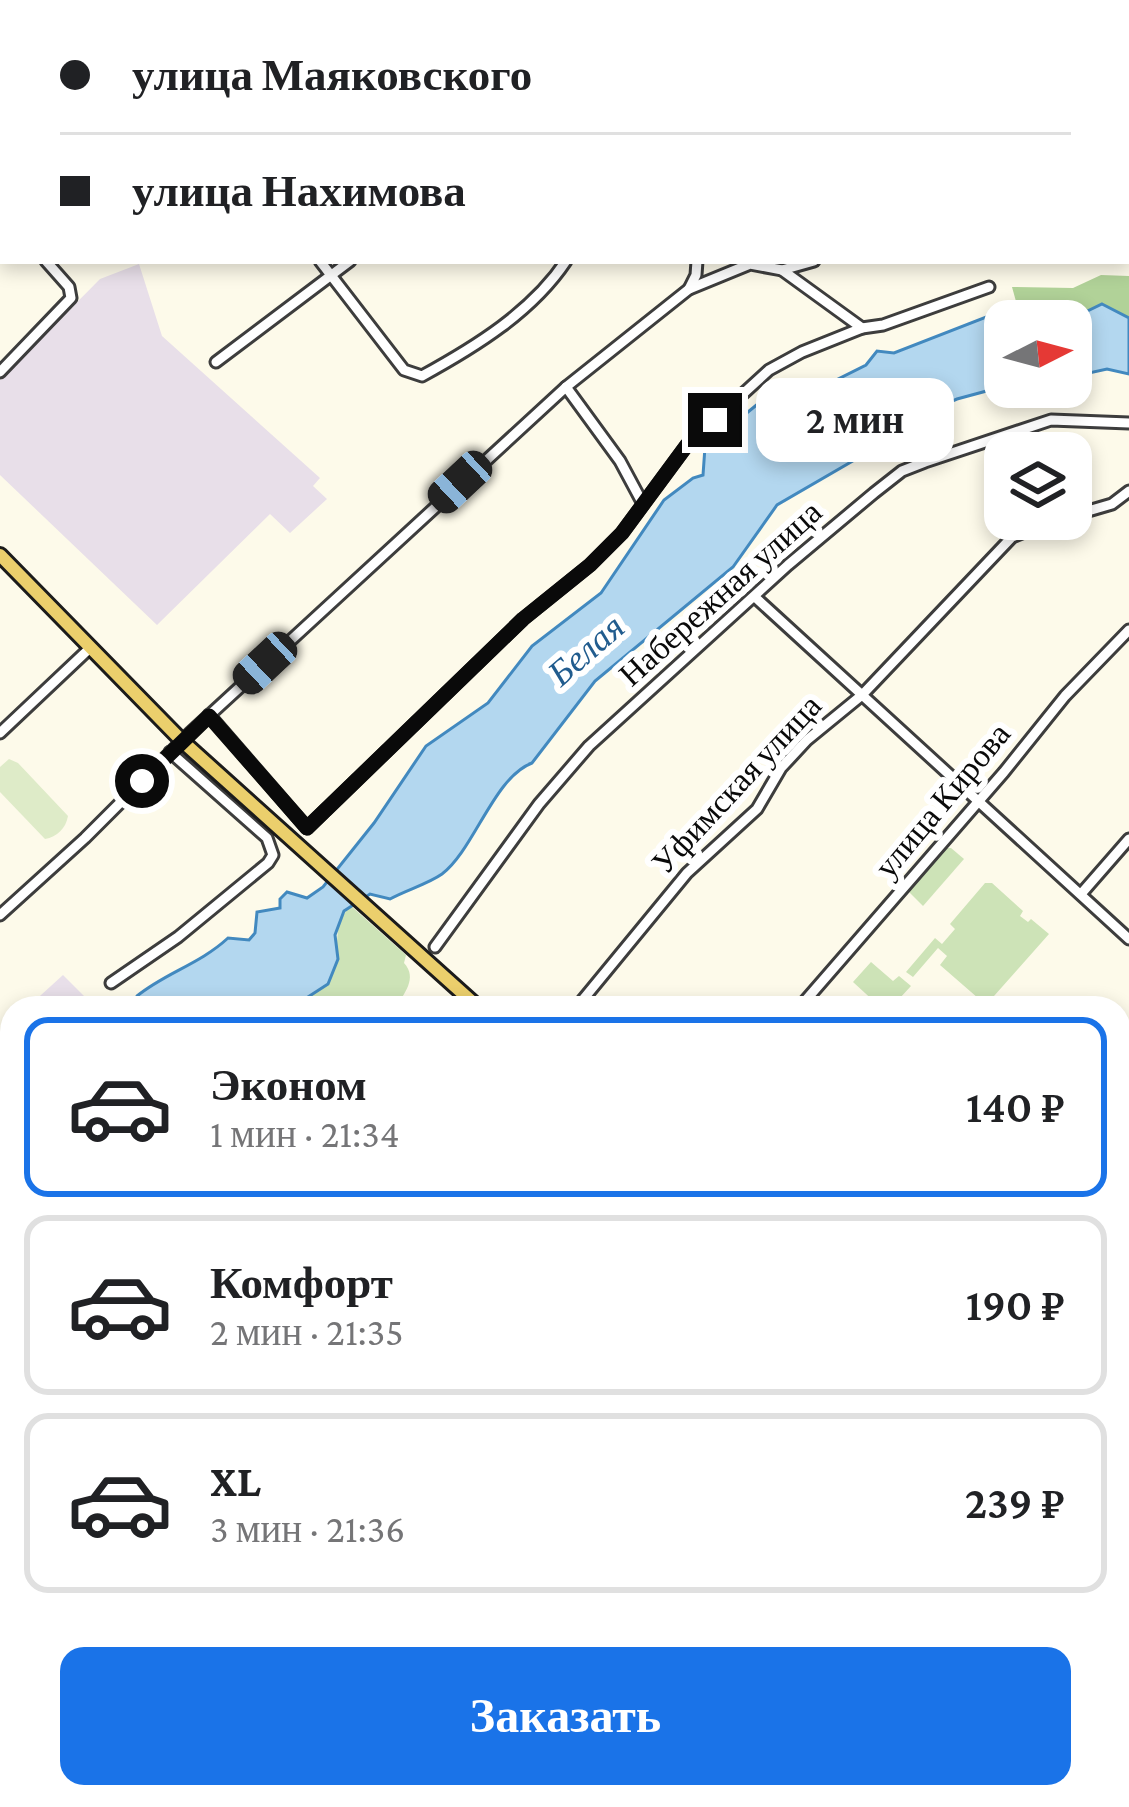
<!DOCTYPE html>
<html lang="ru">
<meta charset="utf-8">
<style>
body{margin:0;font-family:"Crimson Pro",serif;background:#f2f2f2;color:#202124;height:100vh;display:flex;flex-direction:column;font-size:45px;white-space:nowrap}
*{box-sizing:border-box;margin:0}
p{font-size:39px;color:#757577}
.icon{flex:none;width:66px;height:66px;fill:none;stroke:currentColor;stroke-width:2;stroke-linecap:round;stroke-linejoin:round}
.map{position:relative;flex:1;overflow:hidden}
.sheet{position:absolute;left:0px;top:996px;width:1131px;height:813px;display:flex;flex-direction:column;background:#fff;border-radius:36px 36px 0 0;box-shadow:0 6px 18px #0003}
.sheet>*{flex:none}
.top-card{position:absolute;left:0px;top:0px;width:1131px;height:264px;box-shadow:0 6px 18px #0003;display:grid;align-content:center;height:264px;padding:0 60px;background:#fff}
.needle{width:78px;rotate:84deg}
.tools{position:absolute;left:984px;top:300px;display:grid;gap:24px}
.tools a{display:grid;place-items:center;width:108px;height:108px;border-radius:24px;background:#fff;box-shadow:0 6px 18px #0003;font-size:60px}
.end{position:absolute;width:54px;height:54px;margin:-27px;border:15px solid #0a0a0a;background:#fff;box-shadow:0 0 0 6px #fff}
.from{border-radius:50%}
.bubble{position:absolute;height:84px;border-radius:24px;background:#fff;box-shadow:0 6px 18px #0003;font-size:39px;font-weight:600;line-height:84px;text-align:center}
.car{position:absolute;width:36px;height:72px;margin:-36px -18px;border-radius:15px;box-shadow:0 0 9px 3px #0007;background:linear-gradient(#222 24%,#8ab4d8 0 40%,#222 0 76%,#8ab4d8 0 86%,#222 0)}
.top-card b{display:flex;align-items:center;gap:42px;height:114px;font-size:45px}
.top-card b+b{border-top:3px solid #e0e0e0}
.top-card i{width:30px;height:30px;background:#202124}
ul{padding:21px 0 0;list-style:none}
li{display:flex;align-items:center;gap:36px;height:180px;margin:0 24px 18px;padding:0 36px;border:6px solid #e0e0e0;border-radius:24px}
li div{flex:1}
li b{display:block;font-size:45px}
li em{font-style:normal;font-weight:600}
li.active{border-color:#1a73e8}
li>.icon{width:108px;height:108px;stroke-width:1.5}
.primary-button{display:flex;gap:24px;margin-top:auto;padding:24px 60px}
.primary-button a{flex:1;height:138px;border-radius:24px;background:#1a73e8;color:#fff;font-size:48px;font-weight:600;line-height:138px;text-align:center}
.map>svg:first-child{display:block}
.industrial{fill:#e8dfe9}
.green{fill:#cde3b7}
.forest{fill:#b1d298}
.pitch{fill:#deebc8}
.water{fill:#b3d7ef;stroke:#4289bf;stroke-width:3}
.lines{fill:none;stroke-linecap:round;stroke-linejoin:round}
.stream{stroke:#4289bf;stroke-width:3}
.river{stroke:#b3d7ef;stroke-width:14}
.minor-casing{stroke:#3d3d3d;stroke-width:15}
.major-casing{stroke:#1b1b1b;stroke-width:18}
.minor{stroke:#fff;stroke-width:9}
.major{stroke:#ebcf6c;stroke-width:12}
.route{stroke:#0a0a0a;stroke-width:15}
.labels{text-anchor:middle;dominant-baseline:central;stroke-width:12;stroke-linejoin:round;paint-order:stroke}
.street-label{font-size:33px;fill:#0a0a0a;stroke:#fff}
.water-label{font-size:36px;font-style:italic;fill:#215c8e;stroke:#fff}
</style>
<div class="map">
<svg width="1129" height="1807" viewBox="0 0 1129 1807">
<rect width="100%" height="100%" fill="#fdfaea"/>
<g class="industrial">
<path d="M0,0H273L3,3V246Z"/>
<path d="M139,264L162,336L320,478L313,486L327,499L290,533L270,514L157,625L0,475V380L100,279Z"/>
<path d="M63,975L96,1008H27L29,1006Z"/>
</g>
<g class="green">
<path d="M945,848H951L964,859L923,906L908,891Z"/>
<path d="M985,883H992L1023,911L1020,916L1028,922L1031,919L1049,934L986,1005L940,965L947,956L938,948L913,977L906,972L935,938L942,944L955,929L950,924Z"/>
<path d="M351,906L406,955L404,963C418,978 404,994 395,1008H291C302,996 322,992 330,979C344,955 328,926 351,906Z"/>
<path d="M871,962L893,981L899,976L911,986L899,999L877,1004L853,982Z"/>
<path d="M12,1193V1278L0,1264V1197Z"/>
</g>
<path class="forest" d="M1101,275L1129,276V318L1102,304L1060,321L1032,307L1017,305L1012,287L1073,288Z"/>
<path class="pitch" d="M9,759L18,763L68,816C66,828 57,837 45,839L0,792V767Z"/>
<g class="water">
<path d="M1102,304L1129,318V374L1107,369L1071,377V321H1067Z"/>
<path d="M1017,305L1032,307L1060,321H1005V386L957,399L908,420L863,455L777,505L733,567L595,681L532,763C494,777 474,850 442,874C428,884 406,890 390,899L370,894L344,911L335,935L338,959L328,984L291,1008H135L137,996C165,973 200,964 228,938L249,940L255,933L257,912L280,908V899L287,892L307,898L323,887L374,823L426,746L488,703L532,646L601,593L664,500L693,478L703,475L705,447L759,403L814,391L866,365L877,351L894,353Z"/>
<path d="M12,1114V1193L0,1197V1118Z"/>
</g>
<g class="lines">
<g class="stream">
<path d="M1081,0L1083,3"/>
<path d="M1128,49L1129,50"/>
</g>
<g class="river">
<path d="M0,1395L12,1399"/>
<path d="M268,1797L274,1807"/>
</g>
<g class="minor-casing">
<g id="minor">
<path d="M375,0L377,3"/>
<path d="M571,0L573,3"/>
<path d="M815,0L817,3"/>
<path d="M1010,0L1013,3"/>
<path d="M535,3L539,0"/>
<path d="M705,3L709,0"/>
<path d="M1128,145L1129,146"/>
<path d="M320,261L404,370L422,376C475,347 532,312 566,261"/>
<path d="M782,270L862,328"/>
<path d="M689,289L696,275L697,261"/>
<path d="M216,362L350,261"/>
<path d="M0,372L71,298L69,287L46,261"/>
<path d="M566,387L620,461L642,502"/>
<path d="M1071,516L1112,504L1129,491"/>
<path d="M756,598L1129,939"/>
<path d="M209,715L307,828L523,619L590,565L622,533L687,445L769,370L802,352L862,328L883,325L989,287"/>
<path d="M0,733L90,648"/>
<path d="M1081,894L1129,839"/>
<path d="M0,915L85,838L190,733L566,387L689,289L750,264L782,270L814,261"/>
<path d="M435,947L539,804L589,746L788,565L874,493L902,471L925,462L1051,420L1129,423"/>
<path d="M111,983L178,937L268,863L273,855L267,838L170,752"/>
<path d="M576,1008L687,873L757,809L781,768L807,740L862,695L1012,537L1056,519"/>
<path d="M799,1008L1004,772L1065,696L1129,630"/>
<path d="M0,1320L12,1311"/>
<path d="M0,1534L12,1544"/>
<path d="M1119,1571L1129,1580"/>
<path d="M1119,1627L1129,1615"/>
<path d="M0,1746L12,1759"/>
<path d="M199,1797L207,1807"/>
<path d="M545,1807L554,1797"/>
<path d="M964,1807L973,1797"/>
</g>
</g>
<g class="major-casing">
<g id="major">
<path d="M0,555L182,741L479,1008"/>
<path d="M617,1797L628,1807"/>
<path d="M97,1807L103,1797"/>
</g>
</g>
<use href="#minor" class="minor"/>
<use href="#major" class="major"/>
</g>
<g class="lines">
<path class="route" d="M142,781L209,716L307,828L523,619L590,565L622,533L687,445L715,420"/>
</g>
<g class="labels">
<g class="street-label">
<text transform="translate(720 593) rotate(-42)">Набережная улица</text>
<text transform="translate(736 784) rotate(-47)">Уфимская улица</text>
<text transform="translate(942 800) rotate(-50)">улица Кирова</text>
</g>
<g class="water-label">
<text transform="translate(586 650) rotate(-41)">Белая</text>
</g>
</g>
</svg>
<div class="tools">
<a><svg class="needle" viewBox="-14 -14 28 28"><path d="M0-13l5 13h-10z" fill="#e53935"/><path d="M0 13l5-13h-10z" fill="#757577"/></svg></a>
<a><svg class="icon" aria-label="layers" viewBox="0 0 24 24"><path d="M12 4l9 5-9 5-9-5zM3 14l9 5 9-5"/></svg></a>
</div>
<i class="end from" style="left:142px;top:781px"></i>
<i class="end" style="left:715px;top:420px"></i>
<div class="bubble" style="left:756px;top:378px;width:198px">2 мин</div>
<i class="car" style="left:460px;top:482px;rotate:227deg"></i>
<i class="car" style="left:265px;top:663px;rotate:227deg"></i>
<div class="top-card">
<b><i class="from"></i>улица Маяковского</b>
<b><i></i>улица Нахимова</b>
</div>
<section class="sheet">
<ul>
<li class="active"><svg class="icon" aria-label="car" viewBox="0 0 24 24"><path d="M5 17H2v-5l4-1 3-4h7l3 4 3 1v5h-3M9 17h6M6 11h13"/><circle cx="7" cy="17" r="2"/><circle cx="17" cy="17" r="2"/></svg><div><b>Эконом</b><p>1 мин · 21:34</p></div><em>140 ₽</em></li>
<li><svg class="icon" aria-label="car" viewBox="0 0 24 24"><path d="M5 17H2v-5l4-1 3-4h7l3 4 3 1v5h-3M9 17h6M6 11h13"/><circle cx="7" cy="17" r="2"/><circle cx="17" cy="17" r="2"/></svg><div><b>Комфорт</b><p>2 мин · 21:35</p></div><em>190 ₽</em></li>
<li><svg class="icon" aria-label="car" viewBox="0 0 24 24"><path d="M5 17H2v-5l4-1 3-4h7l3 4 3 1v5h-3M9 17h6M6 11h13"/><circle cx="7" cy="17" r="2"/><circle cx="17" cy="17" r="2"/></svg><div><b>XL</b><p>3 мин · 21:36</p></div><em>239 ₽</em></li>
</ul>
<div class="primary-button"><a>Заказать</a></div>
</section>
</div>
